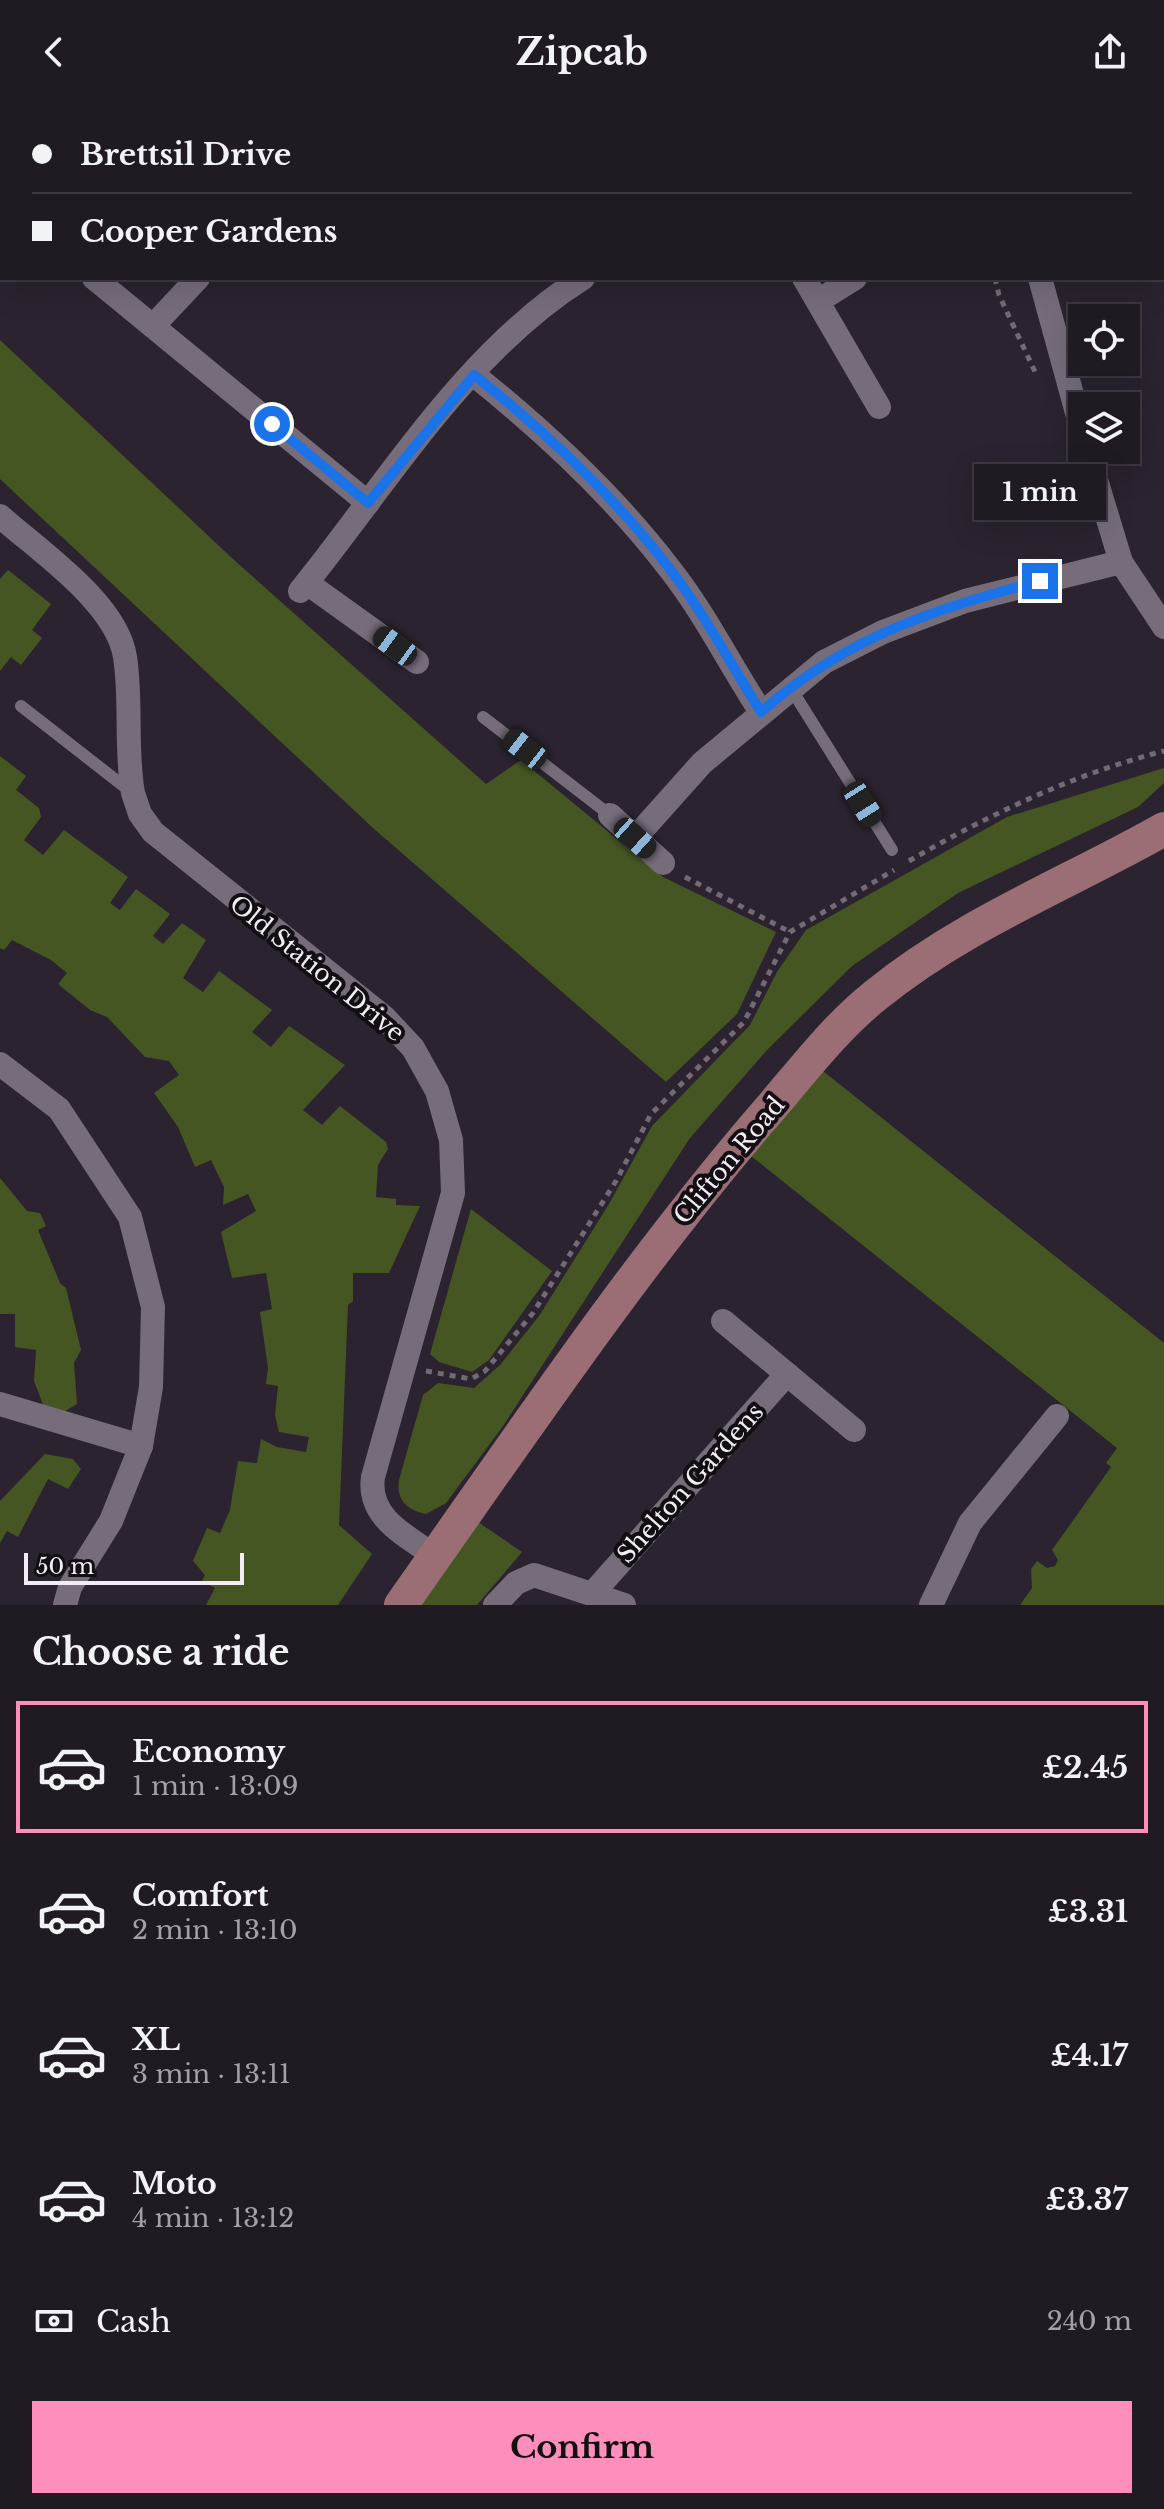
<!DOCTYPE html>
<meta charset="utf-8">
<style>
body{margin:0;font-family:"Libre Baskerville",serif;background:#28232b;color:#f1f3f6;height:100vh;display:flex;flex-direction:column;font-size:30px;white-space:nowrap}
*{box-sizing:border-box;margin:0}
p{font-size:26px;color:#a2a1a6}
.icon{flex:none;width:44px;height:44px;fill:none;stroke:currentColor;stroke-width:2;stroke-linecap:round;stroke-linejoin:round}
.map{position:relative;height:1501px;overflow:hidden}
.drawer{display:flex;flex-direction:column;background:#201a23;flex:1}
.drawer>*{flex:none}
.hud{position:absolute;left:0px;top:0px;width:1164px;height:176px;box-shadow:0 8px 32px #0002,0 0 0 2px #3d3841;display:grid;align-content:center;height:176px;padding:0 32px;background:#201a23}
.buttons{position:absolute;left:1068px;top:200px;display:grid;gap:16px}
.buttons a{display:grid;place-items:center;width:72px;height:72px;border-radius:0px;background:#201a23;box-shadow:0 8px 32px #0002,0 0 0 2px #3d3841;font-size:40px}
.scale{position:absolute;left:24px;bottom:20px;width:220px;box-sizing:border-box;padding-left:8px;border:4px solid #f2ecf4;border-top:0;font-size:22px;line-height:28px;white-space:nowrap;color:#f2ecf4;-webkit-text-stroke:6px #120e13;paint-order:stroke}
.end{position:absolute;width:36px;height:36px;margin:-18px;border:10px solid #1a73e8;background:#fff;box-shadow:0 0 0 4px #fff}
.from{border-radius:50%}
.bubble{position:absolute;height:56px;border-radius:0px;background:#201a23;box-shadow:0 8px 32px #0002,0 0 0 2px #3d3841;font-size:26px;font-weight:700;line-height:56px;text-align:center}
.car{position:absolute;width:24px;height:48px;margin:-24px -12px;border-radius:10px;box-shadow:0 0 6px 2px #0007;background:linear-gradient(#222 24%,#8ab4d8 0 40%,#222 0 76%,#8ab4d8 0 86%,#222 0)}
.hud b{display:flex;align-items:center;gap:28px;height:76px;font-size:30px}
.hud b+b{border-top:2px solid #3d3841}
.hud i{width:20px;height:20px;background:#f1f3f6}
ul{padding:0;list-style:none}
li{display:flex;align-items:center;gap:24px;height:132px;margin:0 16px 12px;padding:0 16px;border:4px solid transparent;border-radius:0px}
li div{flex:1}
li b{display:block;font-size:30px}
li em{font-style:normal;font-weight:700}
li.on{border-color:#fe8ebb}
li>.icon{width:72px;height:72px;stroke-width:1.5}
h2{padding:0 32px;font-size:36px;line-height:96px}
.pay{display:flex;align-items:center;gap:20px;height:88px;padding:0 32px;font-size:30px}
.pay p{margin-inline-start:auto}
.primary-button{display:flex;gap:16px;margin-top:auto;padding:16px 32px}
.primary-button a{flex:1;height:92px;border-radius:0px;background:#fe8ebb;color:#111;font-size:32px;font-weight:700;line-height:92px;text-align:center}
header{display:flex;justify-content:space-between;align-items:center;height:104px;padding:0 32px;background:#201a23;font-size:36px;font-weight:700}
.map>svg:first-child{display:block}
.green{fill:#465623}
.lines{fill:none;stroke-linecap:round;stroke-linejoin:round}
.path{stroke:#726b75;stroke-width:5;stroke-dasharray:6 6;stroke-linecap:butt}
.lane{stroke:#766c7a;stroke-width:12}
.street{stroke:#766c7a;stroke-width:24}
.secondary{stroke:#9a6e74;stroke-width:34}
.route{stroke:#1a73e8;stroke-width:10}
.labels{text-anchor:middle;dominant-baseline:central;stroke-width:8;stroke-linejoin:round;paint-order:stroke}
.street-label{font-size:24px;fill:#f2ecf4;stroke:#120e13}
</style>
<header><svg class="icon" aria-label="back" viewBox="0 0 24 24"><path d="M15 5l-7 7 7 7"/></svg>Zipcab<svg class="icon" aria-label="share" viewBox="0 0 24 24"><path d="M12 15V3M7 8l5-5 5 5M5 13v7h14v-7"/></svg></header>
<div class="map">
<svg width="1164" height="1501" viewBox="0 0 1164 1501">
<rect width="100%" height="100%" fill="#2b232f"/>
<g class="green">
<path d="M0,236L233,455L486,680L521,656L663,773L776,828L737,910L666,978L373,724L0,375Z"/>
<path d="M8,466L51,500L32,526L42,534L21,561L11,553L0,567V475Z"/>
<path d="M0,652L26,672L16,686L39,704L41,713L24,736L43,751L64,726L128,773L110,799L120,806L136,785L170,810L153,832L163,840L182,819L206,836L183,874L203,888L219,867L272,906L252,928L271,943L289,922L345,961L303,1006L322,1021L340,1002L386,1038L388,1045L378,1061L376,1093L396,1095V1101L420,1102L389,1169H353V1197L348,1201L339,1421L372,1450L338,1501H206L215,1484L202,1477L205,1471L193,1457L207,1424L220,1429L230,1406L238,1357L257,1359L261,1335L277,1343L306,1348L309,1333L279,1328L275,1311L278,1282L266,1280L268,1264L260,1208L272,1205L266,1169L232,1174L221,1128L256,1107L248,1090L223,1101L224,1083L211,1056L195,1063L178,1023L154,989L179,971L169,957L145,953L107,913L90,906L58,880L67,869L51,856L12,836L4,846L0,844Z"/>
<path d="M1164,664V679L1138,703L958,789L852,862L768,945L690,1034L501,1325L446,1399L426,1410C407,1406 396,1396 399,1376L423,1291L438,1279L474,1284L500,1261L539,1212L609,1100L652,1022L750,921L777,868L806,826L1007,713Z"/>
<path d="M823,967L1164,1239V1501H1020L1032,1484L1031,1465L1037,1457L1047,1464L1055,1462L1058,1456L1052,1446L1111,1363L1106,1359L1117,1344L751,1052Z"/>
<path d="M0,1074L27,1107L40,1109L46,1122L38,1126L60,1179L66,1184L81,1246L74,1259L77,1300L62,1309L44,1303L34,1277L36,1246L15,1243V1210H0Z"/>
<path d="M471,1105L552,1167L489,1256L472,1268L439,1258L430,1250Z"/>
<path d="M45,1350L73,1355L81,1365L68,1385L48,1375L18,1433L7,1427L0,1439V1397Z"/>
<path d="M475,1416L522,1448L477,1501H415Z"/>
</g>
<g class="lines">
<g class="path">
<path d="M976,0V2"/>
<path d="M995,174L999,191L1037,272"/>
<path d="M909,757C990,710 1074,670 1164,647"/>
<path d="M685,773L790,828"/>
<path d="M426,1267L471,1275L485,1267L533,1209L616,1077L651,1010L744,918L790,828L894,766"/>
</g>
<g class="lane">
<path d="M790,583L892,746"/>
<path d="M21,602L130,687"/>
<path d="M483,613L610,711"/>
</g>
<g class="street">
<path d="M684,0L686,2"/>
<path d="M1009,0V2"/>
<path d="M416,2L419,0"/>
<path d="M0,91L2,93"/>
<path d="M94,174L368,399"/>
<path d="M804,174L879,303"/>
<path d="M1040,174L1082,327"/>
<path d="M818,197L855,174"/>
<path d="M153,222L198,174"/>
<path d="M474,271C545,328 614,392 669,464C704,508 730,561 761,608"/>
<path d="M1087,346L1121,458L1164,523"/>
<path d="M0,412C39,447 117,499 125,553C132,598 125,644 133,689L140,710L153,728L384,913L413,944L437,987L451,1036L453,1089L373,1373C367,1414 407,1432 435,1452"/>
<path d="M307,479L417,558"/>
<path d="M300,487C386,381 466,247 583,174"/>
<path d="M610,711L663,759"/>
<path d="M635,734L702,659L824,558L883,528L965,497L1121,458"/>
<path d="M0,960L59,1005L130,1113L153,1203L151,1283L141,1342L111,1417L70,1483L65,1501"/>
<path d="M723,1217L854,1326"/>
<path d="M0,1300L141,1342"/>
<path d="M593,1489L787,1270"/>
<path d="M495,1501L516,1479L534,1471L624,1501"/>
<path d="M931,1501L970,1419L1057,1312"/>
</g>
<path class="secondary" d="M401,1501C517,1337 630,1168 761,1015C798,973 832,926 876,891C963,820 1067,780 1164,725"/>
</g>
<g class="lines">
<path class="route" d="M272,320L368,399L474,271C545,327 614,392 669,464C704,509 731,561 761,608C845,534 933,505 1040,477"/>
</g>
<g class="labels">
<g class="street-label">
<text transform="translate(317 864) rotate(39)">Old Station Drive</text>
<text transform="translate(729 1056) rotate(-50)">Clifton Road</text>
<text transform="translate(690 1379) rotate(-48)">Shelton Gardens</text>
</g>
</g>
</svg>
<div class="buttons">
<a><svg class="icon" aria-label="locate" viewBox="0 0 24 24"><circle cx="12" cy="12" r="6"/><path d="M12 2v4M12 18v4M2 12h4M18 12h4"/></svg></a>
<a><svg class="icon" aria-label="layers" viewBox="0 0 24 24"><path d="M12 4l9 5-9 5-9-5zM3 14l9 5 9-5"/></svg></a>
</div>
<div class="scale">50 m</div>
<i class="end from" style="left:272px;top:320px"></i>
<i class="end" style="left:1040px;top:477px"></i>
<div class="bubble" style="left:974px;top:360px;width:132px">1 min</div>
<i class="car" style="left:395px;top:542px;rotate:306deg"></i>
<i class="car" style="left:525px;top:645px;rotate:308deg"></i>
<i class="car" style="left:863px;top:700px;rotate:148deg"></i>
<i class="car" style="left:635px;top:734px;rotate:132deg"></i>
<div class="hud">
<b><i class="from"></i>Brettsil Drive</b>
<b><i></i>Cooper Gardens</b>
</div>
</div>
<section class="drawer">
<h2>Choose a ride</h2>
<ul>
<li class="on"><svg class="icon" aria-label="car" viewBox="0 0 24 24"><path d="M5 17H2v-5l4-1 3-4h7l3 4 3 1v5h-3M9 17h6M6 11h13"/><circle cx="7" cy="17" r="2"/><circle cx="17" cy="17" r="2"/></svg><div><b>Economy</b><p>1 min · 13:09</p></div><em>£2.45</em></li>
<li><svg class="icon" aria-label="car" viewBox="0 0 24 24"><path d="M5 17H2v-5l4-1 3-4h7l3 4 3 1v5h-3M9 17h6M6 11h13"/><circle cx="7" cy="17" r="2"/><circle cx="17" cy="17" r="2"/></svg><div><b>Comfort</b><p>2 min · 13:10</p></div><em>£3.31</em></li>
<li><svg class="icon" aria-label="car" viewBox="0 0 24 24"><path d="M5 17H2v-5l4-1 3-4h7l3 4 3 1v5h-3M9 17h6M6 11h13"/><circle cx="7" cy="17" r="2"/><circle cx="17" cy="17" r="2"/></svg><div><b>XL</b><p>3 min · 13:11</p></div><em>£4.17</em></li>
<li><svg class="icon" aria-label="car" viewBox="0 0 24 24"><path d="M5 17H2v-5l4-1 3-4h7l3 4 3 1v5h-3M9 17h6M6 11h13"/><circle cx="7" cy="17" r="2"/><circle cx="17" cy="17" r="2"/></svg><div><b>Moto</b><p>4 min · 13:12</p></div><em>£3.37</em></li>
</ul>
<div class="pay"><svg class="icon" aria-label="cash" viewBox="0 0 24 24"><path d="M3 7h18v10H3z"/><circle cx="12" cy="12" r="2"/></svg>Cash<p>240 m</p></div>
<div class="primary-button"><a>Confirm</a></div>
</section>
